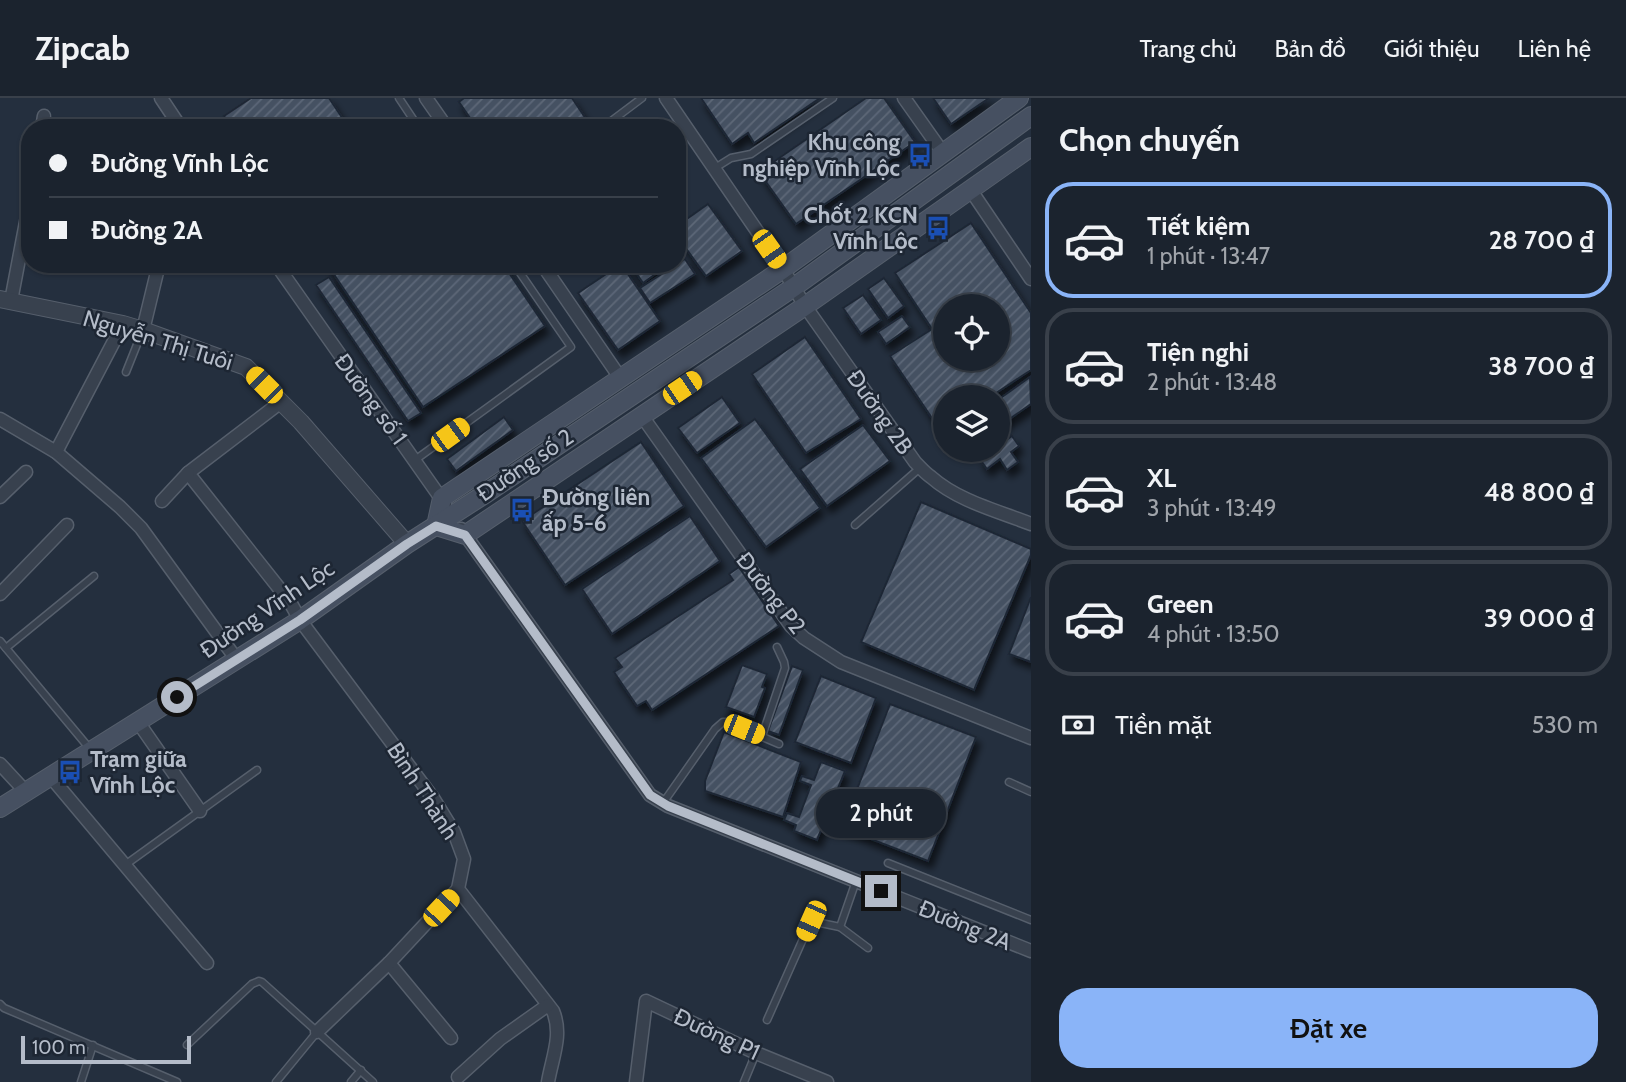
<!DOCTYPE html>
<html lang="vi">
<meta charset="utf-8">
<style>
body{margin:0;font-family:Cabin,sans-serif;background:#242b36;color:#f1f3f6;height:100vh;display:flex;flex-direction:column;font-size:26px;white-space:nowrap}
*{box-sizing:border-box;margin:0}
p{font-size:23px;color:#a0a4aa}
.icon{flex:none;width:38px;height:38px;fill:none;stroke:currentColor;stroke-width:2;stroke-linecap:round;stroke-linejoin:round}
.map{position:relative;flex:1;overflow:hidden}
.details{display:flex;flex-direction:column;background:#1b232e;width:595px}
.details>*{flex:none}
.guide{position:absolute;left:21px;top:21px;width:665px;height:154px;border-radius:28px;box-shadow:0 2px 5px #0004,0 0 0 2px #39404a;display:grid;align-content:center;height:154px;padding:0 28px;background:#1b232e}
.controls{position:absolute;left:933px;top:196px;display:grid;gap:14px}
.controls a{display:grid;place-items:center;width:77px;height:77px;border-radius:50%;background:#1b232e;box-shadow:0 2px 5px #0004,0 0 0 2px #39404a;font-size:35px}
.scale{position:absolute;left:21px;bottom:18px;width:170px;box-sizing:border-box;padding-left:7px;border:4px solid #b4bcc9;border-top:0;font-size:19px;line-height:24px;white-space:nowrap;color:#b4bcc9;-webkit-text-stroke:5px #1d2633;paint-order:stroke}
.end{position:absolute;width:32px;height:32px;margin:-16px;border:9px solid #b4bcc9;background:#111;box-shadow:0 0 0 4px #111}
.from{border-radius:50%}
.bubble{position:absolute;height:49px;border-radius:24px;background:#1b232e;box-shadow:0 2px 5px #0004,0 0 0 2px #39404a;font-size:23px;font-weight:600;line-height:49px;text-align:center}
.car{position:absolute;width:21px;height:42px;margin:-21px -10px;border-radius:9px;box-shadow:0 0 5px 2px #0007;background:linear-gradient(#f5c518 24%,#345 0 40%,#f5c518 0 76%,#345 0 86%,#f5c518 0)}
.guide b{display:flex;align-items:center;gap:24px;height:66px;font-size:26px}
.guide b+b{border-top:2px solid #39404a}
.guide i{width:18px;height:18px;background:#f1f3f6}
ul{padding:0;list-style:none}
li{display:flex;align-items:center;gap:21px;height:116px;margin:0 14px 10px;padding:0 14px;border:4px solid #39404a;border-radius:28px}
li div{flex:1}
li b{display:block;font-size:26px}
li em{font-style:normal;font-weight:600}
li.on{border-color:#8ab4f8}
li>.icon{width:63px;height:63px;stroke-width:1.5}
h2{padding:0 28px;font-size:32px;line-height:84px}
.pay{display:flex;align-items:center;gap:18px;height:77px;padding:0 28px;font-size:26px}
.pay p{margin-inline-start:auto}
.action{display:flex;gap:14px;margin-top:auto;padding:14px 28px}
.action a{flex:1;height:80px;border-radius:28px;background:#8ab4f8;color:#111;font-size:28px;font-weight:600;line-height:80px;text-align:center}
header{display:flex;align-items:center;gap:42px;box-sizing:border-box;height:98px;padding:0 35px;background:#1b232e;border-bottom:2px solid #39404a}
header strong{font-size:33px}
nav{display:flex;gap:38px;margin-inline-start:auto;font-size:24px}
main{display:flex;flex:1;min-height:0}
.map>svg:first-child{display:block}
.building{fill:url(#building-hatch);stroke:#1f2835;stroke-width:2;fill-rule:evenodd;filter:url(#shadow)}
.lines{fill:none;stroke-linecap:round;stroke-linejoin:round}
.service-casing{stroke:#565f6c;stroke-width:9}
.minor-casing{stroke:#565f6c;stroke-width:15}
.tertiary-casing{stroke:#565f6c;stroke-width:18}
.secondary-casing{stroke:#565f6c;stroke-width:20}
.service{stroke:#38414e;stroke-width:6}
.minor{stroke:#38414e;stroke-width:12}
.tertiary{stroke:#38414e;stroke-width:16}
.secondary{stroke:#465061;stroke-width:18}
.route{stroke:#b4bcc9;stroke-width:9}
.labels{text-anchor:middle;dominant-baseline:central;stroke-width:5;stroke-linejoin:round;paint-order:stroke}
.poi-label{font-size:23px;font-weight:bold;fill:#b4bcc9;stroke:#1d2633;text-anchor:end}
.street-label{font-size:23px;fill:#b4bcc9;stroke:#1d2633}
</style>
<header>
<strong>Zipcab</strong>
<nav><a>Trang chủ</a><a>Bản đồ</a><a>Giới thiệu</a><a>Liên hệ</a></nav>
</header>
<main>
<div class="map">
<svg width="1031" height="984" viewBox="0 0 1031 984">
<defs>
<pattern id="building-hatch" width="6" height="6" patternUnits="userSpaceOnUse" patternTransform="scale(1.75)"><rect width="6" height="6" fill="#455162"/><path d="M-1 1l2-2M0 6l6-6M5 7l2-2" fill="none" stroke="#5d6877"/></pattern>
<filter id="shadow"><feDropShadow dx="4" dy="7" stdDeviation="3.5" flood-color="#0009"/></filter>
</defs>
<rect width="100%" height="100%" fill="#242f3e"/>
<g class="building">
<path d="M251,0H329L349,30H232L224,18Z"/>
<path d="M464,0H572L590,27L586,30H477L459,4Z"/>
<path d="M701,0H820L754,45L748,35L732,46Z"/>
<path d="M866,0H884L915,44L796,126L759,74Z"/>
<path d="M933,0H989L951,26Z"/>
<path d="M708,106L742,153L706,178L677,138V128Z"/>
<path d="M971,125L1031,215V272L990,299H945V329L940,332L890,258L932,231L895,175ZM945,208H998V261H945Z"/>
<path d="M685,161L695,176L650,205L640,190Z"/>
<path d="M327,166H503L545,228L423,309Z"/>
<path d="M621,166L660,223L618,252L578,195Z"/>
<path d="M630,166H669L643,185Z"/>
<path d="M329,179L421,315L408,323L316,187Z"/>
<path d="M884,180L904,208L888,220L868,191Z"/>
<path d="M863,197L881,222L861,236L843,210Z"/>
<path d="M902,218L910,229L886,246L878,234Z"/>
<path d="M805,239L861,321L806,355L752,276Z"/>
<path d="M1030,279L1031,306L998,329V302Z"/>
<path d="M722,299L740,325L697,355L678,330Z"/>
<path d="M504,319L513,332L456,373L447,361Z"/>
<path d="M755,321L820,410L766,449L701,360Z"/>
<path d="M863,327L890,363L827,408L800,371Z"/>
<path d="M1012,338L1019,348L1011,354L1018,364L1007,372L1000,361L987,371L979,360L991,352H998V348Z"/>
<path d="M641,344L684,408L565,487L522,423Z"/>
<path d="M921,404L1031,451V457L974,592L861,544Z"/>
<path d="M690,418L720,463L612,536L582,491Z"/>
<path d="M739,469L779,528L652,612L646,603L637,608L614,574L622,569L615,560L733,482L729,476Z"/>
<path d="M1031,499V564L1009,556Z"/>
<path d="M742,567L767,576L762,589L765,590L754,619L726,609Z"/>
<path d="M792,568L803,572L779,637L768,633Z"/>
<path d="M821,578L876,600L851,665L795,644Z"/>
<path d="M890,606L976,639L928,763L842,730Z"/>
<path d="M724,634L801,664L783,719L705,693V683Z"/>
<path d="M821,664L845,673L817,742L794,733L796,727L784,722L787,715L799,719L811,687L800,683L802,678L814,682Z"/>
</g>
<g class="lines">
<g class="service-casing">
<g id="service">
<path d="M399,0L419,30"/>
<path d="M602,30L642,0"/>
<path d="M715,70L731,60L751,56L833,0"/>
<path d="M144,166L159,170"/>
<path d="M126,274L142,234"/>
<path d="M415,362L571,249L514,166"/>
<path d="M855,427L921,369"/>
<path d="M0,543L90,651"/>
<path d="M6,550L94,478"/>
<path d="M762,638L785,570L784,564L777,549"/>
<path d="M1009,684L1031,694"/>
<path d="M663,705L715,631L723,624H727L779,646"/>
<path d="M888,765L1031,822"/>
<path d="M125,767L257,672"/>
<path d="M840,829L868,850"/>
<path d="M0,906L4,910L177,984"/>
<path d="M767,922L811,823L840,829L856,783"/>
<path d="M187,947L252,886L259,883L262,884L373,984"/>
<path d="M81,984L93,947"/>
<path d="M276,984L317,934"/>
<path d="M351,984L361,972"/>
<path d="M744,984L756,955"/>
</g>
</g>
<g class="minor-casing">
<g id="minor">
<path d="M161,0L181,30"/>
<path d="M426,0L447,30"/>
<path d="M666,0L783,171L805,208L915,364C920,369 925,375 931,379C958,403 998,413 1031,426"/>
<path d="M904,0L943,55"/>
<path d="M42,30L44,18"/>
<path d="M970,91L1031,181"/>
<path d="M276,166L445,406"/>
<path d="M542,166L621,281"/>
<path d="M11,203L30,103"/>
<path d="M143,232L159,166"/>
<path d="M281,304L188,375L290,504L300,522L433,700L454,734L464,761L458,791L553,913C563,937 552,960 548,984"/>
<path d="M642,318L791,528L804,540L841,564L1031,640"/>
<path d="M0,321L56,354L120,409L141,430L237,562"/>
<path d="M56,354L123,226"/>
<path d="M0,399L26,374"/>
<path d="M162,403L188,375"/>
<path d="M461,431L650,697L668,708L1031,853"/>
<path d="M0,496L67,427"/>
<path d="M138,624L200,713"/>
<path d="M0,666L25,693"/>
<path d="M50,678L207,865"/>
<path d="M389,865L451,940"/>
<path d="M317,934L389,865L458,791"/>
<path d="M458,979L500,941L548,907"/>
<path d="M636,984L646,903L756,955L827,984"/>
</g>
</g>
<g class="tertiary-casing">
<path id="tertiary" d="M0,201L123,226L143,232L246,269L301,324L407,446"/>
</g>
<g class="secondary-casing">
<g id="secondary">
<path d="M436,428L442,400L783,171L1019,0"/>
<path d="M436,428L465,437L805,208L1031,49"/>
<path d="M0,710L300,522L407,446L485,396L794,189L1031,18"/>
</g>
</g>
<use href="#service" class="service"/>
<use href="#minor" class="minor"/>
<use href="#tertiary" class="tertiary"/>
<use href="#secondary" class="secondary"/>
</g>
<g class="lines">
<path class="route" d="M177,599L300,522L407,446L436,428L465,437L650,697L668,708L881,793"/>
</g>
<defs>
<g id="bus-bare" transform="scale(1.89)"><path d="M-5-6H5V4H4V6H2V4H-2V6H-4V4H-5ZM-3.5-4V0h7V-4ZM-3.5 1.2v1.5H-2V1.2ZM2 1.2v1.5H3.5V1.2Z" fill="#1a4fb4" stroke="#1d2633" stroke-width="2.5" paint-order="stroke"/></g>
</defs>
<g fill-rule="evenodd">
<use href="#bus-bare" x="920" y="57"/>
<use href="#bus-bare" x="938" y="130"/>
<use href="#bus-bare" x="522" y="412"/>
<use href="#bus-bare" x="70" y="674"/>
</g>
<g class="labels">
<g class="poi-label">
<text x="900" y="44">Khu công<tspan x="900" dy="26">nghiệp Vĩnh Lộc</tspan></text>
<text x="918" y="117">Chốt 2 KCN<tspan x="918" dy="26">Vĩnh Lộc</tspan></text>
<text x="542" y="399" text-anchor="start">Đường liên<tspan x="542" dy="26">ấp 5-6</tspan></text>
<text x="90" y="661" text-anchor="start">Trạm giữa<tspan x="90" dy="26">Vĩnh Lộc</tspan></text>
</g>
<g class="street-label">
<text transform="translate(158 242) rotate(17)">Nguyễn Thị Tuôi</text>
<text transform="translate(371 301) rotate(54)">Đường số 1</text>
<text transform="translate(880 314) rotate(55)">Đường 2B</text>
<text transform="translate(525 367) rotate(-34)">Đường số 2</text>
<text transform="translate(771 495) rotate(52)">Đường P2</text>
<text transform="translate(267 511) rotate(-34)">Đường Vĩnh Lộc</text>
<text transform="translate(423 693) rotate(57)">Bình Thành</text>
<text transform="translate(965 827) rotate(22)">Đường 2A</text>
<text transform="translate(717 936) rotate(25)">Đường P1</text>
</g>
</g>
</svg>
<div class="controls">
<a><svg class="icon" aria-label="locate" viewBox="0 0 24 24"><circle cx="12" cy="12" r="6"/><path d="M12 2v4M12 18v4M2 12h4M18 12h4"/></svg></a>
<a><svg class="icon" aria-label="layers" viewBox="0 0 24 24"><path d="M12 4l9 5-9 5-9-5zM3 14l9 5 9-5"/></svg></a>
</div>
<div class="scale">100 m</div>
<i class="end from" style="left:177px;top:599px"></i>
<i class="end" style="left:881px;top:793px"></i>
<div class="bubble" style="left:816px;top:691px;width:130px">2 phút</div>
<i class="car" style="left:769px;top:151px;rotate:145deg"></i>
<i class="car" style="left:264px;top:287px;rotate:315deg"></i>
<i class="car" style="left:682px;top:290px;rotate:56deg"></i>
<i class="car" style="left:450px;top:337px;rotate:54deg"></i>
<i class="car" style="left:744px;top:631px;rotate:112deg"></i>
<i class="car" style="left:441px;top:810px;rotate:43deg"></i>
<i class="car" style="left:811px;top:823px;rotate:204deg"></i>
<div class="guide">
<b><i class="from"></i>Đường Vĩnh Lộc</b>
<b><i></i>Đường 2A</b>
</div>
</div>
<section class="details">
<h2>Chọn chuyến</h2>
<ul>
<li class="on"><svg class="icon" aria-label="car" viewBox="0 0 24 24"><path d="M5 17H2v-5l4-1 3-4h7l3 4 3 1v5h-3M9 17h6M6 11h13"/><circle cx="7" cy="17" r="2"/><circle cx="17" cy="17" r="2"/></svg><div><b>Tiết kiệm</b><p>1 phút · 13:47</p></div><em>28 700 ₫</em></li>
<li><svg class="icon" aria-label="car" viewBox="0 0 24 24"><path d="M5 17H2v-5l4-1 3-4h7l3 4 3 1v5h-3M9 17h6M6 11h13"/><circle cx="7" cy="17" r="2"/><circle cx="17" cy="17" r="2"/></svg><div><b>Tiện nghi</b><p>2 phút · 13:48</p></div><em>38 700 ₫</em></li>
<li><svg class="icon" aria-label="car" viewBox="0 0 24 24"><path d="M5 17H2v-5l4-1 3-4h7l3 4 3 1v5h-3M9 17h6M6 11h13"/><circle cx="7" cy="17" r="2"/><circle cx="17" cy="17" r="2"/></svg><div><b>XL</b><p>3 phút · 13:49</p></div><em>48 800 ₫</em></li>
<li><svg class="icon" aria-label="car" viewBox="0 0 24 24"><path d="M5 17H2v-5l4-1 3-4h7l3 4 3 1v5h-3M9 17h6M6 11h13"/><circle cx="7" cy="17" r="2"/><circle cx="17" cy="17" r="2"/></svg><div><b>Green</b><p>4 phút · 13:50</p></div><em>39 000 ₫</em></li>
</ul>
<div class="pay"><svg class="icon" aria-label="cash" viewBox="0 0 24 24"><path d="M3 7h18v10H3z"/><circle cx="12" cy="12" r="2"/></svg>Tiền mặt<p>530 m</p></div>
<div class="action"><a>Đặt xe</a></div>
</section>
</main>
